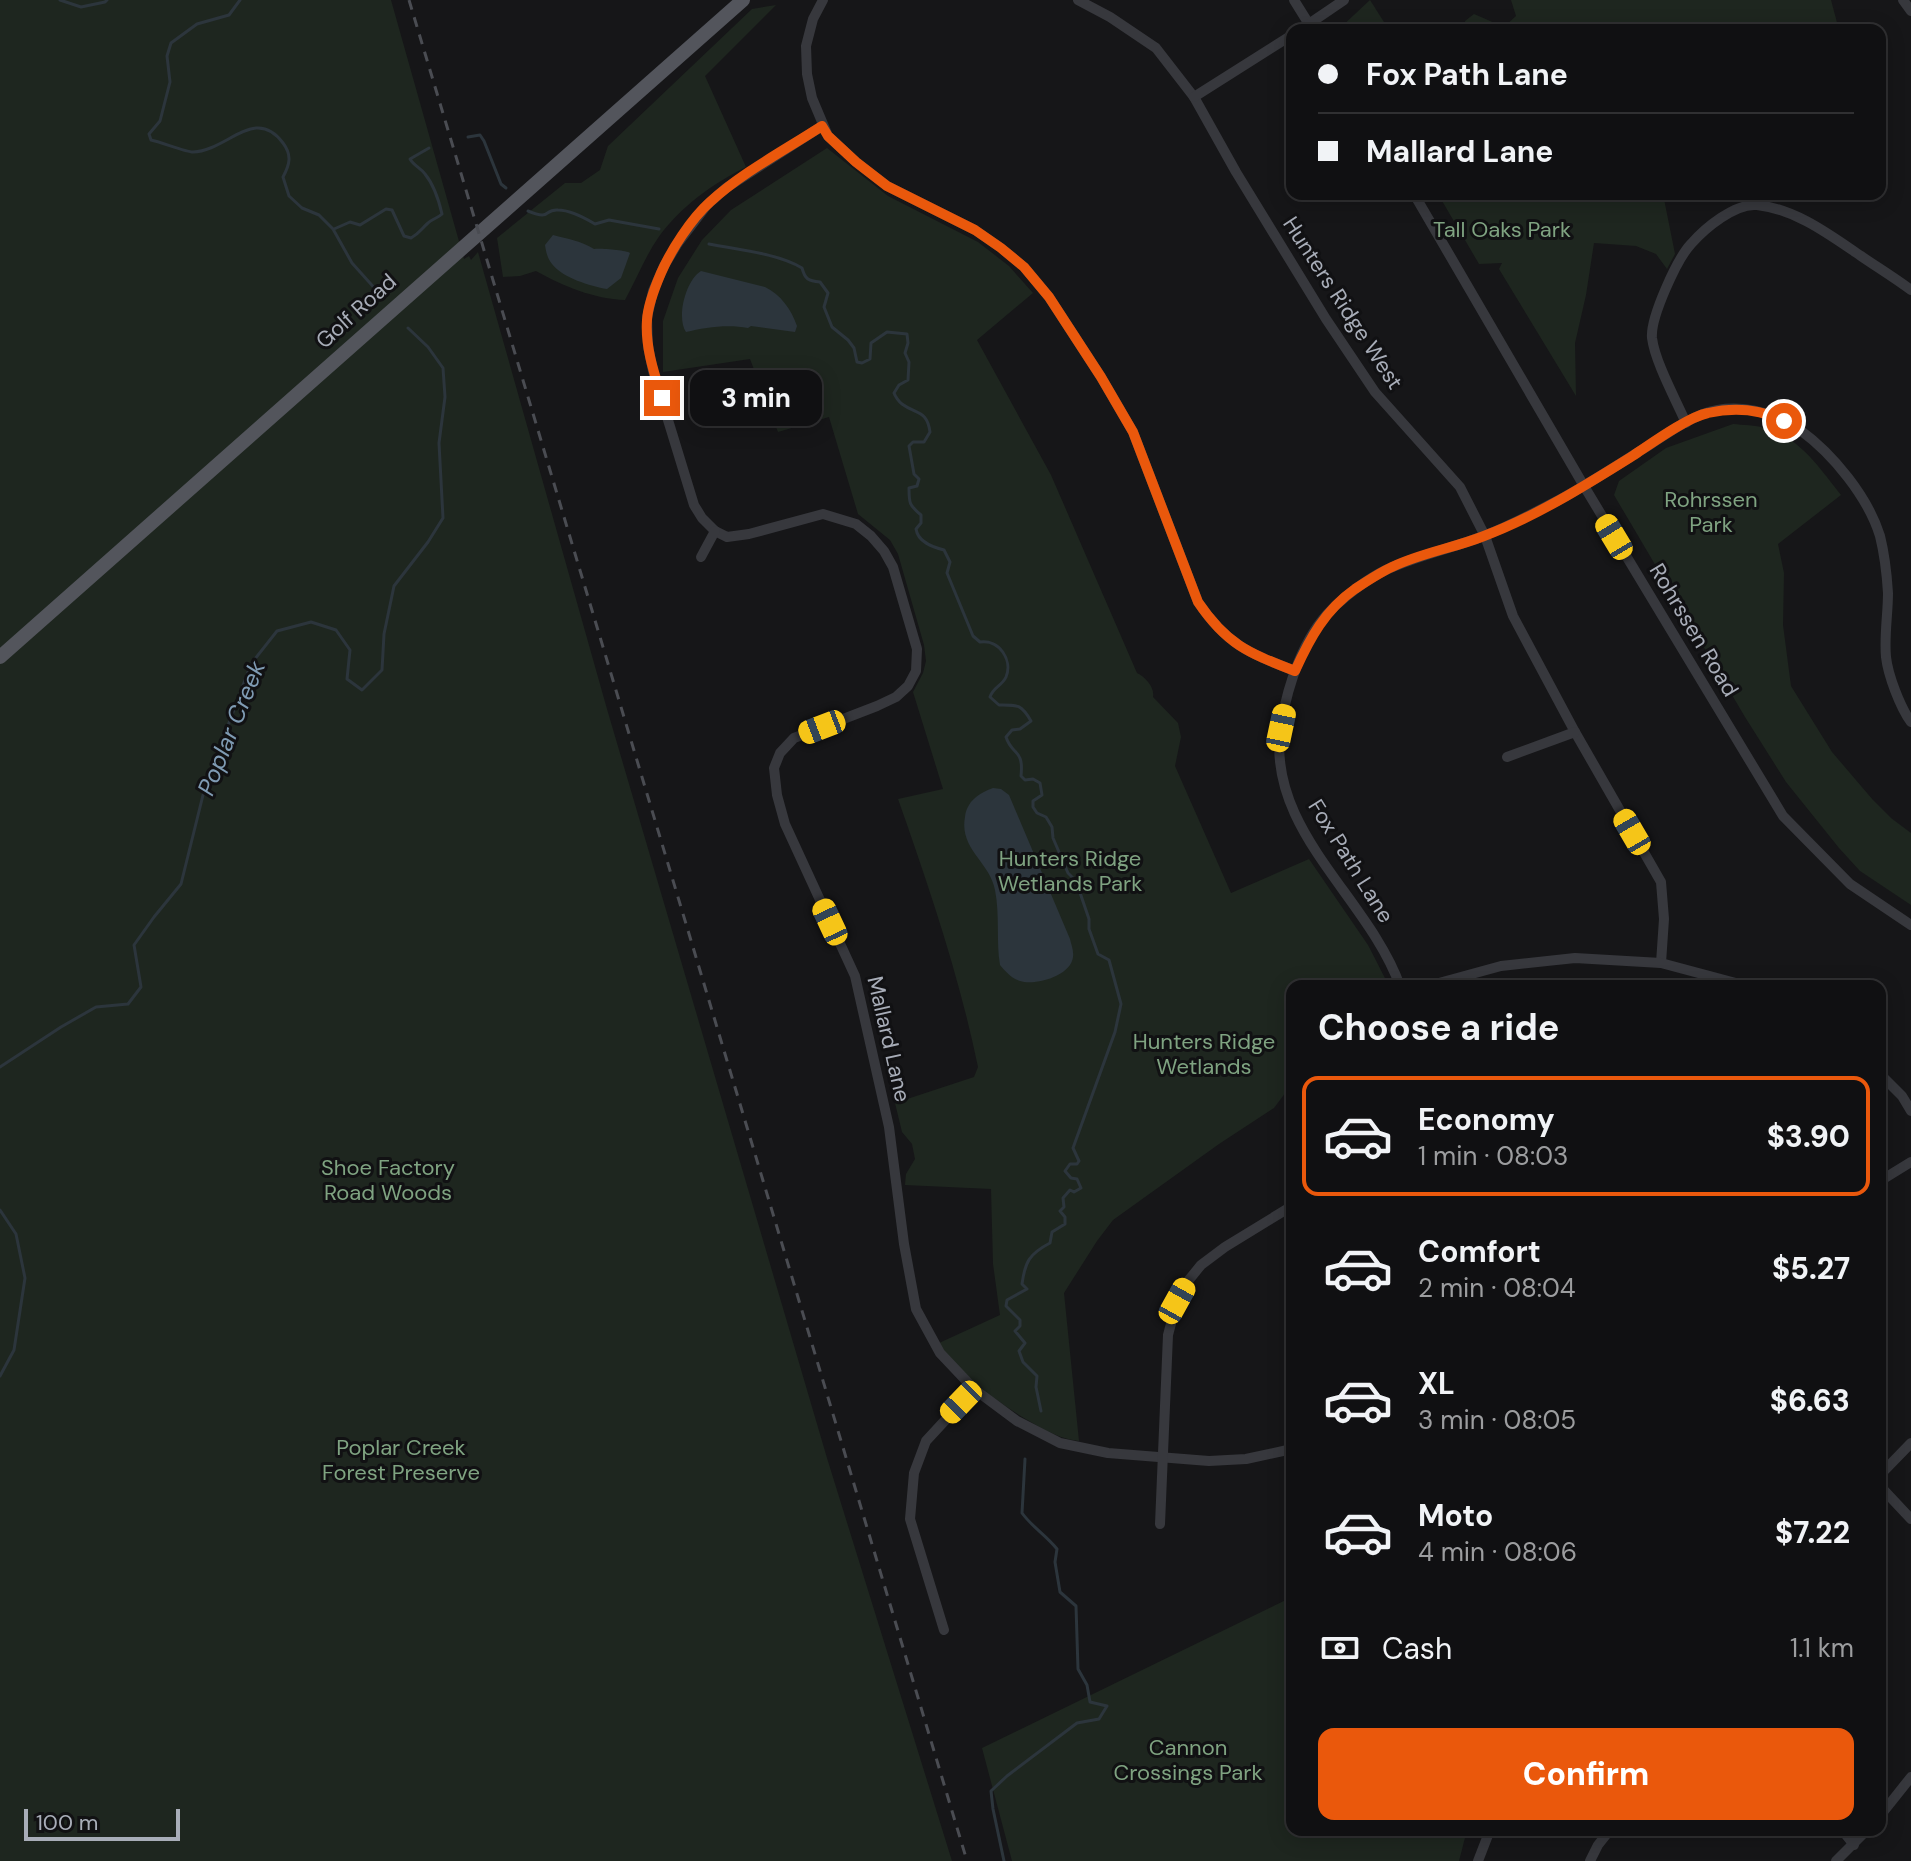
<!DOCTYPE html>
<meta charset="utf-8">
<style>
body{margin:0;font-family:"DM Sans",sans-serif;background:#19191b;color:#f1f3f6;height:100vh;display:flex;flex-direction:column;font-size:30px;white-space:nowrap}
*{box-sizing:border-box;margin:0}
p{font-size:26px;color:#9c9d9f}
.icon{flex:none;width:44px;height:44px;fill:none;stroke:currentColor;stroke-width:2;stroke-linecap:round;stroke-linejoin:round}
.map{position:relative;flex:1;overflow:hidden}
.side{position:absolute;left:1286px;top:980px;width:600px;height:856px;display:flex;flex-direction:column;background:#101012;border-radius:16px;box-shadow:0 4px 20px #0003,0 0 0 2px #303032}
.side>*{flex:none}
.top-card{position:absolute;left:1286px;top:24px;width:600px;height:176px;border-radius:16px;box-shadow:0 4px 20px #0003,0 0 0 2px #303032;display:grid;align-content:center;height:176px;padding:0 32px;background:#101012}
.scale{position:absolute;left:24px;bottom:20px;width:156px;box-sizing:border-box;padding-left:8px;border:4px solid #a8adb8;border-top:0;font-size:22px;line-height:28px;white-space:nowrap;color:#a8adb8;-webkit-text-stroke:6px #111113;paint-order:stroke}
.end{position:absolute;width:36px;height:36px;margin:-18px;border:10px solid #ea580c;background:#fff;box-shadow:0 0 0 4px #fff}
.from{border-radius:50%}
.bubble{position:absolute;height:56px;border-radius:16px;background:#101012;box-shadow:0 4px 20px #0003,0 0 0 2px #303032;font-size:26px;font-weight:800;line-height:56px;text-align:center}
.car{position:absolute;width:24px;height:48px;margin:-24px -12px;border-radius:10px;box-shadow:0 0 6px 2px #0007;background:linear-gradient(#f5c518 24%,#345 0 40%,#f5c518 0 76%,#345 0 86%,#f5c518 0)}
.top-card b{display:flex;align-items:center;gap:28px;height:76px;font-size:30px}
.top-card b+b{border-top:2px solid #303032}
.top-card i{width:20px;height:20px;background:#f1f3f6}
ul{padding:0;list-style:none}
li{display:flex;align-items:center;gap:24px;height:120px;margin:0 16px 12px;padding:0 16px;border:4px solid transparent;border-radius:16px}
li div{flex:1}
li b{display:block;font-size:30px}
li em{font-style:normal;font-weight:800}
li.on{border-color:#ea580c}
li>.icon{width:72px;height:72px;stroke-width:1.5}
h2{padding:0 32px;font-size:36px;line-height:96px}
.pay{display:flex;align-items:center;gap:20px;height:88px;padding:0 32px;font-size:30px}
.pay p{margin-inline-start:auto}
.primary-button{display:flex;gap:16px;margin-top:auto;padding:16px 32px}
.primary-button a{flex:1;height:92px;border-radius:16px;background:#ea580c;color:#fff;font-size:32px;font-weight:800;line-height:92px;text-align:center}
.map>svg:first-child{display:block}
.green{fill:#1e261f}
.water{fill:#2c353c}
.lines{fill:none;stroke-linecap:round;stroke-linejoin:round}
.stream{stroke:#2c353c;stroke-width:3}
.minor{stroke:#37383d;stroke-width:10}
.major{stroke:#53555c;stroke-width:14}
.rail{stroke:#4a4c52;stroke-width:3;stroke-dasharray:10 8;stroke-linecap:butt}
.route{stroke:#ea580c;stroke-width:10}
.labels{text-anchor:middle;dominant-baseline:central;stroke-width:6;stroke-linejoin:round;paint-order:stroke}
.park-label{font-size:22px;fill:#7fa381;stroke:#111113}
.street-label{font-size:22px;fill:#a8adb8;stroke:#111113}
.water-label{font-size:24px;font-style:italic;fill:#7f9bb3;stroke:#111113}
</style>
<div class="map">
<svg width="1911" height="1861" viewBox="0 0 1911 1861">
<rect width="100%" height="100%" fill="#161618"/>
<g class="green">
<path d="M0,0H391L464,259L469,256L471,260L478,252L607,709L827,1458L952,1861H0Z"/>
<path d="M1370,0L1389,30H1340L1339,29Z"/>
<path d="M1511,0H1831L1839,30H1466L1465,21L1474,14L1504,27L1516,16Z"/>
<path d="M776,5L705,76L746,167C712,184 680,207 658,238C645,257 636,280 625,300C594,299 563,286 536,271L520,276L503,277L497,238L565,183H581L600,170L608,146L752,9Z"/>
<path d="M827,148L888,196L978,242L1009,266L1033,293L977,340L1051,475L1137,673C1145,677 1155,687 1153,697L1178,723L1181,737L1175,766L1231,893L1309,859L1368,945L1389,986H1292V1084L1274,1108L1219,1144L1113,1220L1097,1241L1064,1293L1079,1441C1073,1440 1067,1439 1061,1437C1025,1423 958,1377 939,1343L1000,1315L993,1264L991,1189L905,1185L906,1174L915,1159L912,1144L902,1132L895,1103L974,1077L978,1067C959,975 929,887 898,799L943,789L913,692L923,673L926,661L924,645L898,554L890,540L858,514L829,417L778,432L750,359L663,372V321L678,278L702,240L731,210Z"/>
<path d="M1438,194H1663L1675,254L1667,269L1656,254L1636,246L1594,243L1586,295L1575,343L1576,396L1499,269L1502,263L1479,264Z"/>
<path d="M1733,424C1743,425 1755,425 1765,428C1799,436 1821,470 1841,495L1778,544L1784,573L1783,625L1791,686L1832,752L1873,800L1891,818L1911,833V905L1860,871L1839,848L1786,782L1745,717L1614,495L1619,481L1666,448Z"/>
<path d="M1292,1597V1830H1467L1459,1861H1012L982,1748Z"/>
</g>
<g class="water">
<path d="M553,235C568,239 581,241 594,249C599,248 626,250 630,253L621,278L607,289C590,286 563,278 552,264C547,258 546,251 545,245Z"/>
<path d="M701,271L765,287C781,295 791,309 797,326L795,332L751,326L748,328C729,324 705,327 686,332C676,317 686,280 701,271Z"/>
<path d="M993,788L1001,789L1009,795L1070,939C1071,944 1074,951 1073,957C1071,976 1035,986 1020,981C1011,978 1006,972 1000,965C996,941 1000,915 995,890C990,862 959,849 965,817C967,801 979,793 993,788Z"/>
</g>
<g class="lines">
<g class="stream">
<path d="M60,0L81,7L105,2L107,0"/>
<path d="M240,0L229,15L197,24L171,43L167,56L170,82L160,121L149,134L151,140C161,142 186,152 193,152C227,151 255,105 283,143C292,155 290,164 283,177L289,196L302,208L319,215L333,229L352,263L378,292"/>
<path d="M468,137L480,135L484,141L501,184L506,188"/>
<path d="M528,211C552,221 543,209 558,210C570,210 585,218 595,224L609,220L659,229"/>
<path d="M334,229L350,222L360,225L386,209L392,210L404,236L411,238C420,233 421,229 428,223C432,219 438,218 442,214C439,201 434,185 425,174C421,168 414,166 410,159L429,148"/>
<path d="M709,244C738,250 777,253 802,268C805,279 808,281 820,282L828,293L824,307L832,327L848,340L854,348L857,362L862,363L870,359L871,343L887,332L907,334L908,343L905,353L909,362L908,380L899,385L894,393C895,396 899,402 902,404C917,415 927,410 930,432L924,442H913L909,446L914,474L919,479L917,486L909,488C909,503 909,505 921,515V523L916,529C918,542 932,547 944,550L950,562L947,573L973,636L980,642C999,639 1013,660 1006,677C1002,686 993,687 990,697L999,705C1018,705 1021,704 1031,721L1020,729L1012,730L1006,737C1012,756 1024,748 1021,776L1025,780L1033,779L1040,783L1042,795L1033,801V807L1037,813L1046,817L1052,827L1053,838L1068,873L1076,881L1089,919V929L1098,954L1109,960L1121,1004L1115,1032L1073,1148L1079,1161L1077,1164H1070L1065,1171L1071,1178L1077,1179L1081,1188L1074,1192L1070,1190L1063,1198L1064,1207L1060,1211L1065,1217V1224L1052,1232L1050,1243C1029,1254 1025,1262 1022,1284L1027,1289L1007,1300L1006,1306L1020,1320V1326L1015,1331L1025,1343L1019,1351L1023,1362L1037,1376L1036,1387L1041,1411"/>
<path d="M0,1067L61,1027L96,1007L128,1004L141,987L134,945L154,917L181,884L205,787L251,664L277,631L311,622L336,630L350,650L347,679L362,690L382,670L384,634L394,586L428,542L443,518L439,443L445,397L443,368L428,347L408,328"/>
<path d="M0,1210L16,1234L25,1278L14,1350L0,1376"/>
<path d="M1004,1861L993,1809L991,1791L1007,1776L1077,1723L1099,1719L1107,1706L1090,1702L1087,1685L1078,1669L1076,1606L1060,1592L1055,1562L1057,1549C1046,1535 1032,1527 1022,1513L1025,1459"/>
</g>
<g class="minor">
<path d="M823,0L813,19L806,46L807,74L812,98L828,136L856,162L887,186L975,230L1001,248L1024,267L1049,297L1101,377L1133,432L1198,602C1227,645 1249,653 1295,671"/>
<path d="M1078,0L1110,17L1156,48L1194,97L1236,172L1326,319L1375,392L1460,487L1485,536L1513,616L1575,732L1661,882L1664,919L1661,963"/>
<path d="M1294,0L1312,29"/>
<path d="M1903,0L1911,11"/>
<path d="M1300,30L1344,0"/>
<path d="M1194,97L1292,35"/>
<path d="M822,126L726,188L707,205L678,243L664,266L653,291L647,318L648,346L653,371L694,505L702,518L715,531L727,537L749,534L823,514L856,524L871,536L884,551L893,567L917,649L916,671L908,686L896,697L877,706L794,738L780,753L774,768L777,795L785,824L855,976L889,1127L904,1244L916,1309L940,1353L974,1389L1017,1421L1060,1443L1108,1453L1209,1461L1246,1459L1292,1449"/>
<path d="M1414,194L1584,486L1783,816L1850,884L1911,925"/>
<path d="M1686,423C1676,400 1655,362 1652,338C1650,318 1677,259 1691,244C1705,228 1735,203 1757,205C1796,209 1830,235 1861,256C1877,267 1895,278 1911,290"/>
<path d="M701,557L715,531"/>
<path d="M1507,757L1575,732"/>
<path d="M1400,986C1368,896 1264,829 1281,724C1288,685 1303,637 1332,609C1350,592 1372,575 1395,566C1424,554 1456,547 1486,535C1509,526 1532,514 1555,502C1587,485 1617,465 1648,446C1665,435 1684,421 1703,414C1734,402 1774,411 1800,430C1833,454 1868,497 1880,536C1884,552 1887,577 1888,593C1888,614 1884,636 1886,657C1888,675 1900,707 1911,722"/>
<path d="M1428,986L1501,966L1575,958L1661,963L1747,986"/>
<path d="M1880,1074L1902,1096L1911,1111"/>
<path d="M1880,1181L1911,1162"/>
<path d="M1880,1475L1911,1443"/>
<path d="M1880,1486L1911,1519"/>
<path d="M1160,1524L1168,1335L1177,1301L1188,1281L1201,1265L1225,1247L1292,1206"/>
<path d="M944,1630L910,1519L914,1473L926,1441L974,1389"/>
<path d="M1880,1816L1911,1777"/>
<path d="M1842,1830L1854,1845"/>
<path d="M1478,1861L1490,1830"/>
<path d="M1590,1861L1598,1845L1610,1830"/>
<path d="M1836,1861L1867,1830"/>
</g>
<path class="major" d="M0,657L743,0"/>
<path class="rail" d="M409,0L967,1861"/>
</g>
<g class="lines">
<path class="route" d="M662,398C654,373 645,347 647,320C648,304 655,287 661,273C671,250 691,219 710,202C743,172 785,150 822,126L828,136L856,162L887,186L975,230L1001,248L1024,267L1049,297L1101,377L1133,432L1198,602C1227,645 1249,653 1295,671C1310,638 1325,610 1355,589C1367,581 1379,573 1392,567C1421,553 1454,548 1484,536C1537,516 1586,485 1634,455C1652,443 1688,417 1708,413C1734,407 1760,409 1784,421"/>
</g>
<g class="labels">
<g class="park-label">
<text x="1502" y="229">Tall Oaks Park</text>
<text x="1711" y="499">Rohrssen<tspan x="1711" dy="25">Park</tspan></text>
<text x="1070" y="858">Hunters Ridge<tspan x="1070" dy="25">Wetlands Park</tspan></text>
<text x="1204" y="1041">Hunters Ridge<tspan x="1204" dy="25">Wetlands</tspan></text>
<text x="388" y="1167">Shoe Factory<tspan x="388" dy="25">Road Woods</tspan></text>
<text x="401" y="1447">Poplar Creek<tspan x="401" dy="25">Forest Preserve</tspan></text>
<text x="1188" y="1747">Cannon<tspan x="1188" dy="25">Crossings Park</tspan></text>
</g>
<g class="street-label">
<text transform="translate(1343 303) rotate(57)">Hunters Ridge West</text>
<text transform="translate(356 311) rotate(-42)">Golf Road</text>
<text transform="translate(1694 630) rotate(59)">Rohrssen Road</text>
<text transform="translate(1351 861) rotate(58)">Fox Path Lane</text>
<text transform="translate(889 1039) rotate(77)">Mallard Lane</text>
</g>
<g class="water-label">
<text transform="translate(231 728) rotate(-68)">Poplar Creek</text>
</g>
</g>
</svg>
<div class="scale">100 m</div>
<i class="end from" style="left:1784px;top:421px"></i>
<i class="end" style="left:662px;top:398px"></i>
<div class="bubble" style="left:690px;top:370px;width:132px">3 min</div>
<i class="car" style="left:1614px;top:537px;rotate:329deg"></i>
<i class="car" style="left:822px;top:727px;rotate:249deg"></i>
<i class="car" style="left:1281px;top:728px;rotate:12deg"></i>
<i class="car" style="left:1632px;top:832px;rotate:330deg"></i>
<i class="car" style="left:830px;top:922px;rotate:335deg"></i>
<i class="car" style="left:1177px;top:1301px;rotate:29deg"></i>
<i class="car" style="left:961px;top:1402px;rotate:224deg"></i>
<div class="top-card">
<b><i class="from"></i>Fox Path Lane</b>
<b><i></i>Mallard Lane</b>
</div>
<section class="side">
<h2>Choose a ride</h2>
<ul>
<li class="on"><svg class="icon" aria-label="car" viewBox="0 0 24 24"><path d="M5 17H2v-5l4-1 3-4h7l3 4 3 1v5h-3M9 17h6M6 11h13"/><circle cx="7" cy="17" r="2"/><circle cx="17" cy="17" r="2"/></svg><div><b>Economy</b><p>1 min · 08:03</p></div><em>$3.90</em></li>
<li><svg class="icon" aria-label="car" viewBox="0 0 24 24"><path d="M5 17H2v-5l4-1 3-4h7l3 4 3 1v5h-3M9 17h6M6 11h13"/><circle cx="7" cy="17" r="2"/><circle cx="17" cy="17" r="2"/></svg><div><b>Comfort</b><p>2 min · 08:04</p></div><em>$5.27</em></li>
<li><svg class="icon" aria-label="car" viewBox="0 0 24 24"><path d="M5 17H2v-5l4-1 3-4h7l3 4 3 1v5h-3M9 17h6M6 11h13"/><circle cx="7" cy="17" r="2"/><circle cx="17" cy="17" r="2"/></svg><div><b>XL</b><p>3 min · 08:05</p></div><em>$6.63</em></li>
<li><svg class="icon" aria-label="car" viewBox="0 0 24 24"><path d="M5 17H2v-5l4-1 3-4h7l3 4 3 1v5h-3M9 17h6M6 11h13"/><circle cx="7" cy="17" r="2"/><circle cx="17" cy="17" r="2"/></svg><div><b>Moto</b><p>4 min · 08:06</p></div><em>$7.22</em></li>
</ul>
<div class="pay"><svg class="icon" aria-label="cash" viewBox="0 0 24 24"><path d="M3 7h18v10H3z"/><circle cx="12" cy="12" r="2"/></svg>Cash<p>1.1 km</p></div>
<div class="primary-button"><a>Confirm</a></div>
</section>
</div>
